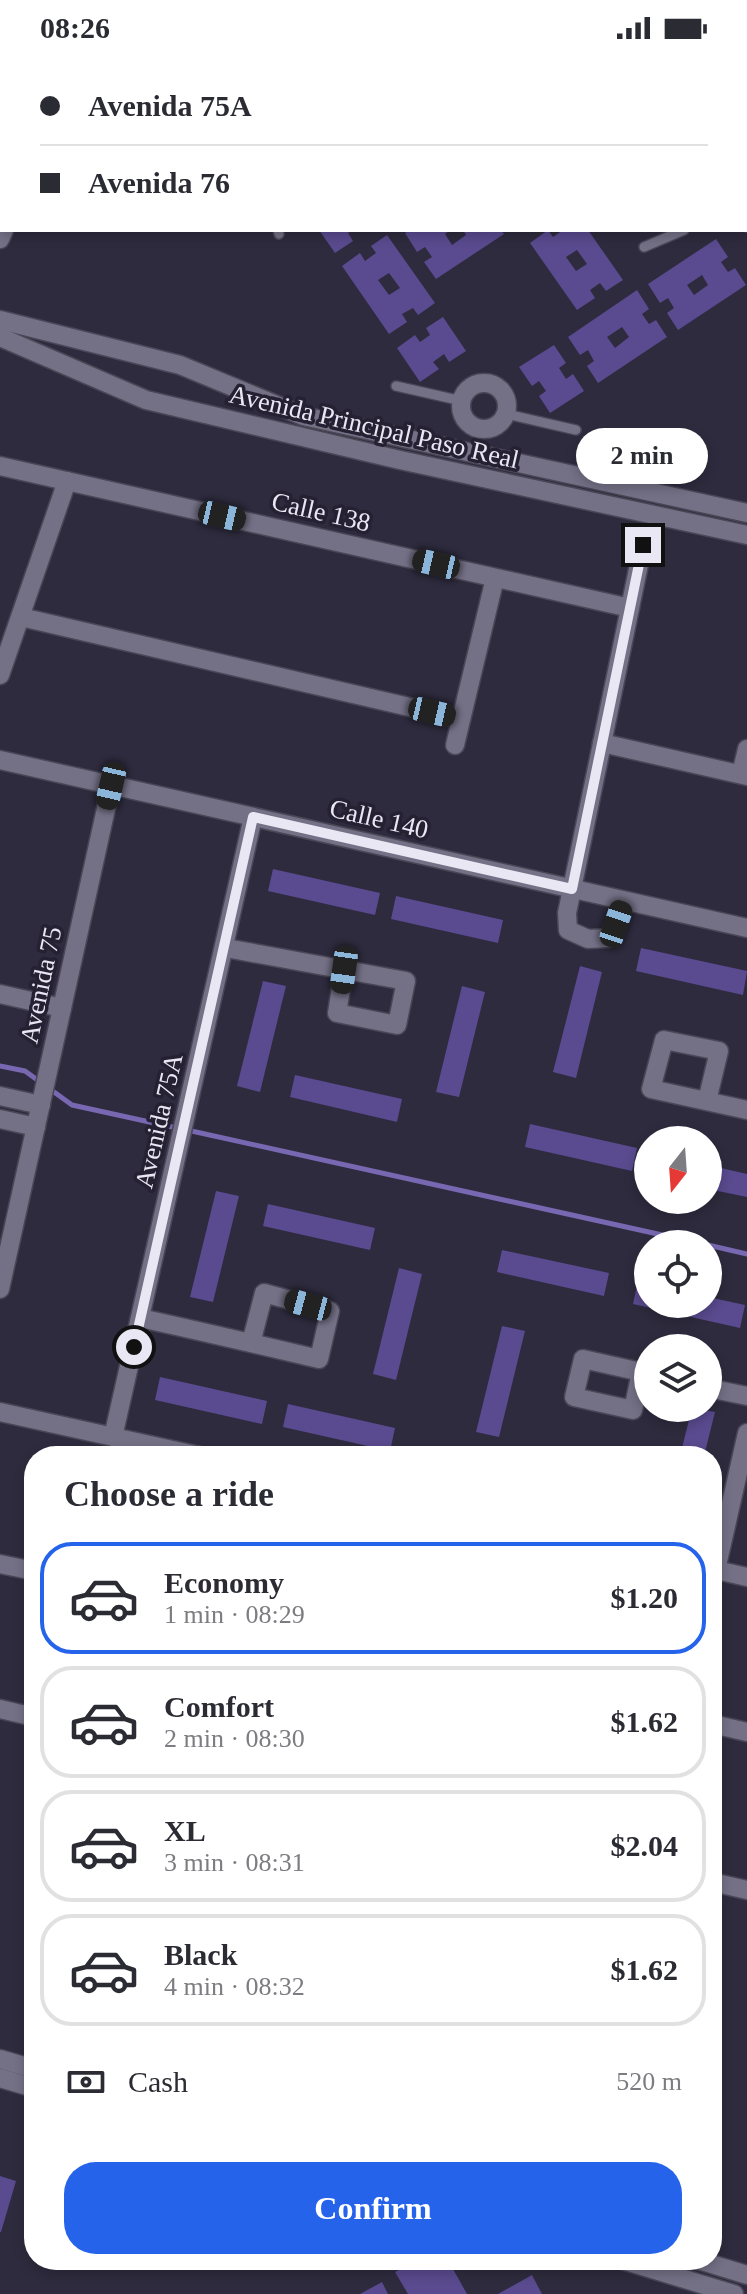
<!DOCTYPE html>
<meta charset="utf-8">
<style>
body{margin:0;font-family:"Times New Roman",serif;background:#f2f2f3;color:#2b2b33;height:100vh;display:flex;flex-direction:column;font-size:30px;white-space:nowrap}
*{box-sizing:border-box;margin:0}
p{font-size:26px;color:#7c7c81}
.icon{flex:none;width:44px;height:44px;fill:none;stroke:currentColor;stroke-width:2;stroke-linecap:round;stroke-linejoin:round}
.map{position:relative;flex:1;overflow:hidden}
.sheet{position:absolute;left:24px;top:1390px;width:698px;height:824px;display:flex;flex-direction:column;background:#fff;border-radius:32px;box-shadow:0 4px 12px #0003}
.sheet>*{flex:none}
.banner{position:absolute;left:0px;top:0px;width:748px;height:176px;box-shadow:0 4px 12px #0003;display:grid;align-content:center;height:176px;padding:0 40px;background:#fff}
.needle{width:52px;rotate:197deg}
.controls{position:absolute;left:634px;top:1070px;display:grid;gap:16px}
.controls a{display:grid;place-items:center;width:88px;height:88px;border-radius:50%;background:#fff;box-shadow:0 4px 12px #0003;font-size:40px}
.end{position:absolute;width:36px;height:36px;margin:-18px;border:10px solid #e9e7f3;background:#111;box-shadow:0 0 0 4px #111}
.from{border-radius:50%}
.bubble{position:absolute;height:56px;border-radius:28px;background:#fff;box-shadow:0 4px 12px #0003;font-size:26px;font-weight:600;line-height:56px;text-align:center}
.car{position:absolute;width:24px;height:48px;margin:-24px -12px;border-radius:10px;box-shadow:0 0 6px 2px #0007;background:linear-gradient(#222 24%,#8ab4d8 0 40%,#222 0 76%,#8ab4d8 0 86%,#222 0)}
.banner b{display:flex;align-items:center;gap:28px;height:76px;font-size:30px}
.banner b+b{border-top:2px solid #e1e1e2}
.banner i{width:20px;height:20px;background:#2b2b33}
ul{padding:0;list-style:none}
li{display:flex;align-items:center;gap:24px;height:112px;margin:0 16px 12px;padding:0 24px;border:4px solid #e1e1e2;border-radius:32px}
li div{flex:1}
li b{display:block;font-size:30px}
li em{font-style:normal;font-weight:600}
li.active{border-color:#2563eb}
li>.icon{width:72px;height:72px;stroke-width:1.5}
h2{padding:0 40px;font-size:36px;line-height:96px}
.pay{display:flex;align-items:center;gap:20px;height:88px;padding:0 40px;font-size:30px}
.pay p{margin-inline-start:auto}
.primary-button{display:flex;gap:16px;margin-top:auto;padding:16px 40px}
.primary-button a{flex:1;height:92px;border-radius:32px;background:#2563eb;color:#fff;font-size:32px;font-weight:600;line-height:92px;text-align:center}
.status{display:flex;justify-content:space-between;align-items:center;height:56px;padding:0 40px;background:#fff;direction:ltr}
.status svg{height:22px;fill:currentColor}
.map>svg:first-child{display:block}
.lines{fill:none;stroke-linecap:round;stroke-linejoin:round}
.stream{stroke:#7868b1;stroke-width:5}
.building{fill:#5a4a8f;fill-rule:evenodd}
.service-casing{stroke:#494656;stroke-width:12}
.minor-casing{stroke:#494656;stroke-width:21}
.primary-casing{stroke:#494656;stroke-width:31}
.service{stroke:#747086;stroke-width:9}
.minor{stroke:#747086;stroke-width:18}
.primary{stroke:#867bb1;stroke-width:28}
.route{stroke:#e9e7f3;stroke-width:10}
.labels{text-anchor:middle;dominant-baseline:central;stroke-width:7;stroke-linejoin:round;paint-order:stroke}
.street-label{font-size:26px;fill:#e9e7f3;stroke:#252133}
</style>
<div class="status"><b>08:26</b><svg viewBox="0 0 49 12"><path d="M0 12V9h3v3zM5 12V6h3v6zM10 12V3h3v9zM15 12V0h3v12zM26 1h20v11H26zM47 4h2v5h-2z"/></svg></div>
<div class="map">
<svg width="747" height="2238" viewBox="0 0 747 2238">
<rect width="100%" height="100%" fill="#2e2b3e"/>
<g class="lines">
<g class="stream">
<path d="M0,1010L25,1015L72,1049L177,1072"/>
<path d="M187,1074L703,1188"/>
<path d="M708,1189L747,1198"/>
</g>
</g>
<g class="building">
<path d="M319,174H353L348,177L353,185L335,197Z"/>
<path d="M410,174H450L445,178L452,189L466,179L463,174H501L504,178L436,223L424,206L432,201L425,191L417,196L405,177Z"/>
<path d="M548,174L553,181L563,174H588L623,224L606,235L600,227L590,234L595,242L577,254L530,187ZM577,194L587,208L576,215L566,201Z"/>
<path d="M387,179L435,247L418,259L413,252L402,258L407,266L389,278L342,210L360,197L365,205L376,197L371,190ZM389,217L400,232L389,239L378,224Z"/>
<path d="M716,183L728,201L721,206L728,216L735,212L746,229L678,274L667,257L674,252L668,242L660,247L648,228ZM702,219L708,229L694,239L687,229Z"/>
<path d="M637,234L649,253L642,258L649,268L656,264L667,281L598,327L587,310L594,305L588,294L580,299L568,281ZM622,271L629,281L615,292L607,281Z"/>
<path d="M443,261L466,295L449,306L444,298L433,306L439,313L420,326L397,292L415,279L420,286L430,279L426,272Z"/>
<path d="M554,289L566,307L559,312L566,323L573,318L584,335L550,357L539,340L546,335L539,325L532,330L519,311Z"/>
<path d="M273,813L380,837L375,859L268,835Z"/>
<path d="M396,840L503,864L498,887L391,863Z"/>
<path d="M641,892L747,915L743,939L636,915Z"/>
<path d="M580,910L602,916L576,1022L553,1016Z"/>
<path d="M263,925L286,930L260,1036L237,1030Z"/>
<path d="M462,930L485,936L459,1041L436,1036Z"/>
<path d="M295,1019L402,1043L397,1066L290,1041Z"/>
<path d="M530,1068L637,1092L632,1115L525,1091Z"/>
<path d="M708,1109L747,1118V1141L708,1133Z"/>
<path d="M216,1135L239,1140L213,1246L190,1241Z"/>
<path d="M268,1148L375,1172L370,1194L263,1170Z"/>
<path d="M502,1194L609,1217L604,1240L497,1216Z"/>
<path d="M399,1212L422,1218L396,1324L373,1318Z"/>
<path d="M638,1225L648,1228V1248H708V1241L745,1249L740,1272L633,1248Z"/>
<path d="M502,1270L525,1275L499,1381L476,1376Z"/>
<path d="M160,1321L267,1345L262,1368L155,1344Z"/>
<path d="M288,1348L395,1372L390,1395L283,1371Z"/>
<path d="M692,1352L715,1356L704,1400H680Z"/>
<path d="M0,2120L16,2125L1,2176H0Z"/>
<path d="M417,2204H448L467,2238H408L395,2216Z"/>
<path d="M532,2219L542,2238H498Z"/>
<path d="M382,2226L388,2238H360Z"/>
</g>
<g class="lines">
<g class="service-casing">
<g id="service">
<path d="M746,170L747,171"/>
<path d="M278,174L279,178"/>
<path d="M644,191L684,174"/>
<path d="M396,330L462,345"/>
<path d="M506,358L576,374"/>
</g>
</g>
<g class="minor-casing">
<g id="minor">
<path d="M527,0L528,2"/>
<path d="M549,0L550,2"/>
<path d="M79,2L80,0"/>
<path d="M746,54H747"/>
<path d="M746,74H747"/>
<path d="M0,183L4,174"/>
<path d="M0,264L180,309L303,360L747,457"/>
<path d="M0,281L146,344L400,404L747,479"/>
<circle cx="484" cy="350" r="23"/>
<path d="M0,410L630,552"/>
<path d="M21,561L461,663"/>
<path d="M0,619L67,425"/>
<path d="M602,687L747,720"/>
<path d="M455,689L495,522"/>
<path d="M0,704L747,872"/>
<path d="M741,718L747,693"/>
<path d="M624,845L616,868L608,882L588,883L568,874L567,857L643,489"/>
<path d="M226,892L406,925L397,969L337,957L344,914"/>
<path d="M0,938L62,952"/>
<path d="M0,1040L41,1049"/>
<path d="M707,1045L719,995L664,984L651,1033L747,1054"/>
<path d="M0,1063L36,1071"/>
<path d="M0,1233L111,730"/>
<path d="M140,1262C200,1275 259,1289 319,1303L330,1255L264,1237L251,1287"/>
<path d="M641,1316L633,1354L574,1341L583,1303L641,1316L648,1318"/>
<path d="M708,1332L747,1340"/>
<path d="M0,1356L200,1400"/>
<path d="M113,1381L253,761"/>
<path d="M0,1508L34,1515"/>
<path d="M712,1513L747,1521"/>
<path d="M716,1514L747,1377"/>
<path d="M0,1653L34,1661"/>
<path d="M712,1668L747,1676"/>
<path d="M712,1826L747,1834"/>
<path d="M0,2003L34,2013"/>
<path d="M0,2022L34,2032"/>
<path d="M622,2204L734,2238"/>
<path d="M698,2204L747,2219"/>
</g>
</g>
<g class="primary-casing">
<g id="primary">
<path d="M26,2L27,0"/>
<path d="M0,61L2,57"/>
</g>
</g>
<use href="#service" class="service"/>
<use href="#minor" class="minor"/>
<use href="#primary" class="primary"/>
</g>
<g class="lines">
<path class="route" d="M134,1291L253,761L572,833L643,489"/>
</g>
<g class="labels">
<g class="street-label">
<text transform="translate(374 371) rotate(13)">Avenida Principal Paso Real</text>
<text transform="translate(321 456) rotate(13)">Calle 138</text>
<text transform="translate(379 763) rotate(13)">Calle 140</text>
<text transform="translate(41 929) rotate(-78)">Avenida 75</text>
<text transform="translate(159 1065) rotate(-77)">Avenida 75A</text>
</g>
</g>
</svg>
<div class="controls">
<a><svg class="needle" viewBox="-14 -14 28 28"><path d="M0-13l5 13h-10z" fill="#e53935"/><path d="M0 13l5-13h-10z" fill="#7c7c81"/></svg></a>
<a><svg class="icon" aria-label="locate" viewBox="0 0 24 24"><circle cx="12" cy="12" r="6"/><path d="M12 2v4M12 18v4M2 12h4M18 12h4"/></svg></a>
<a><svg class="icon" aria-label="layers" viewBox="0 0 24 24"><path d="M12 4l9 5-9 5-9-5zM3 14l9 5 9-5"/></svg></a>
</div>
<i class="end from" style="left:134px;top:1291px"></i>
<i class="end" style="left:643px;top:489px"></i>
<div class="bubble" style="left:576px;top:372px;width:132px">2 min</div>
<i class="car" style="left:222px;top:460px;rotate:103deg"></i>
<i class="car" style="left:436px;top:508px;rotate:283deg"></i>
<i class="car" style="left:432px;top:656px;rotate:103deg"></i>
<i class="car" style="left:111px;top:730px;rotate:193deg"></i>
<i class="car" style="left:616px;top:868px;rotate:19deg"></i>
<i class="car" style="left:344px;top:914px;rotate:188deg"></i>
<i class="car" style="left:308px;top:1249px;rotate:285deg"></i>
<div class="banner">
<b><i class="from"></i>Avenida 75A</b>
<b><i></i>Avenida 76</b>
</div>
<section class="sheet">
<h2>Choose a ride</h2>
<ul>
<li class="active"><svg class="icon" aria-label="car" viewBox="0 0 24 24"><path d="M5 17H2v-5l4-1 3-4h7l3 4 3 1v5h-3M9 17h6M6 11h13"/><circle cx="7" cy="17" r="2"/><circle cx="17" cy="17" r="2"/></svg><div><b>Economy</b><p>1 min · 08:29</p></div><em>$1.20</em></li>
<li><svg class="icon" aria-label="car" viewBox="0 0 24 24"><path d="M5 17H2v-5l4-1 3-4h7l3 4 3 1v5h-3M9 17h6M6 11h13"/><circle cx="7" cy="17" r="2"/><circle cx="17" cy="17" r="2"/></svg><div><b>Comfort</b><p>2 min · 08:30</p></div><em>$1.62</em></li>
<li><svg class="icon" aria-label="car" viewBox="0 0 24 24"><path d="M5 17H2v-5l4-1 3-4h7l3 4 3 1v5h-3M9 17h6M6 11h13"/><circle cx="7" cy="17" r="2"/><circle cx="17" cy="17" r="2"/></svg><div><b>XL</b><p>3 min · 08:31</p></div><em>$2.04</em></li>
<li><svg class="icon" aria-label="car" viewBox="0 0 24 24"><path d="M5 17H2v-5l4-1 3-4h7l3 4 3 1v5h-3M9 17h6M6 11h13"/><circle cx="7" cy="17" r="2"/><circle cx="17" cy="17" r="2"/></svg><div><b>Black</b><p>4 min · 08:32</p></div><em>$1.62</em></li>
</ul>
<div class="pay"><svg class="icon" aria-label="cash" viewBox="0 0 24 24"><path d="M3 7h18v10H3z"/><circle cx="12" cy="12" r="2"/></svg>Cash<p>520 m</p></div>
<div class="primary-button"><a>Confirm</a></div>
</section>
</div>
